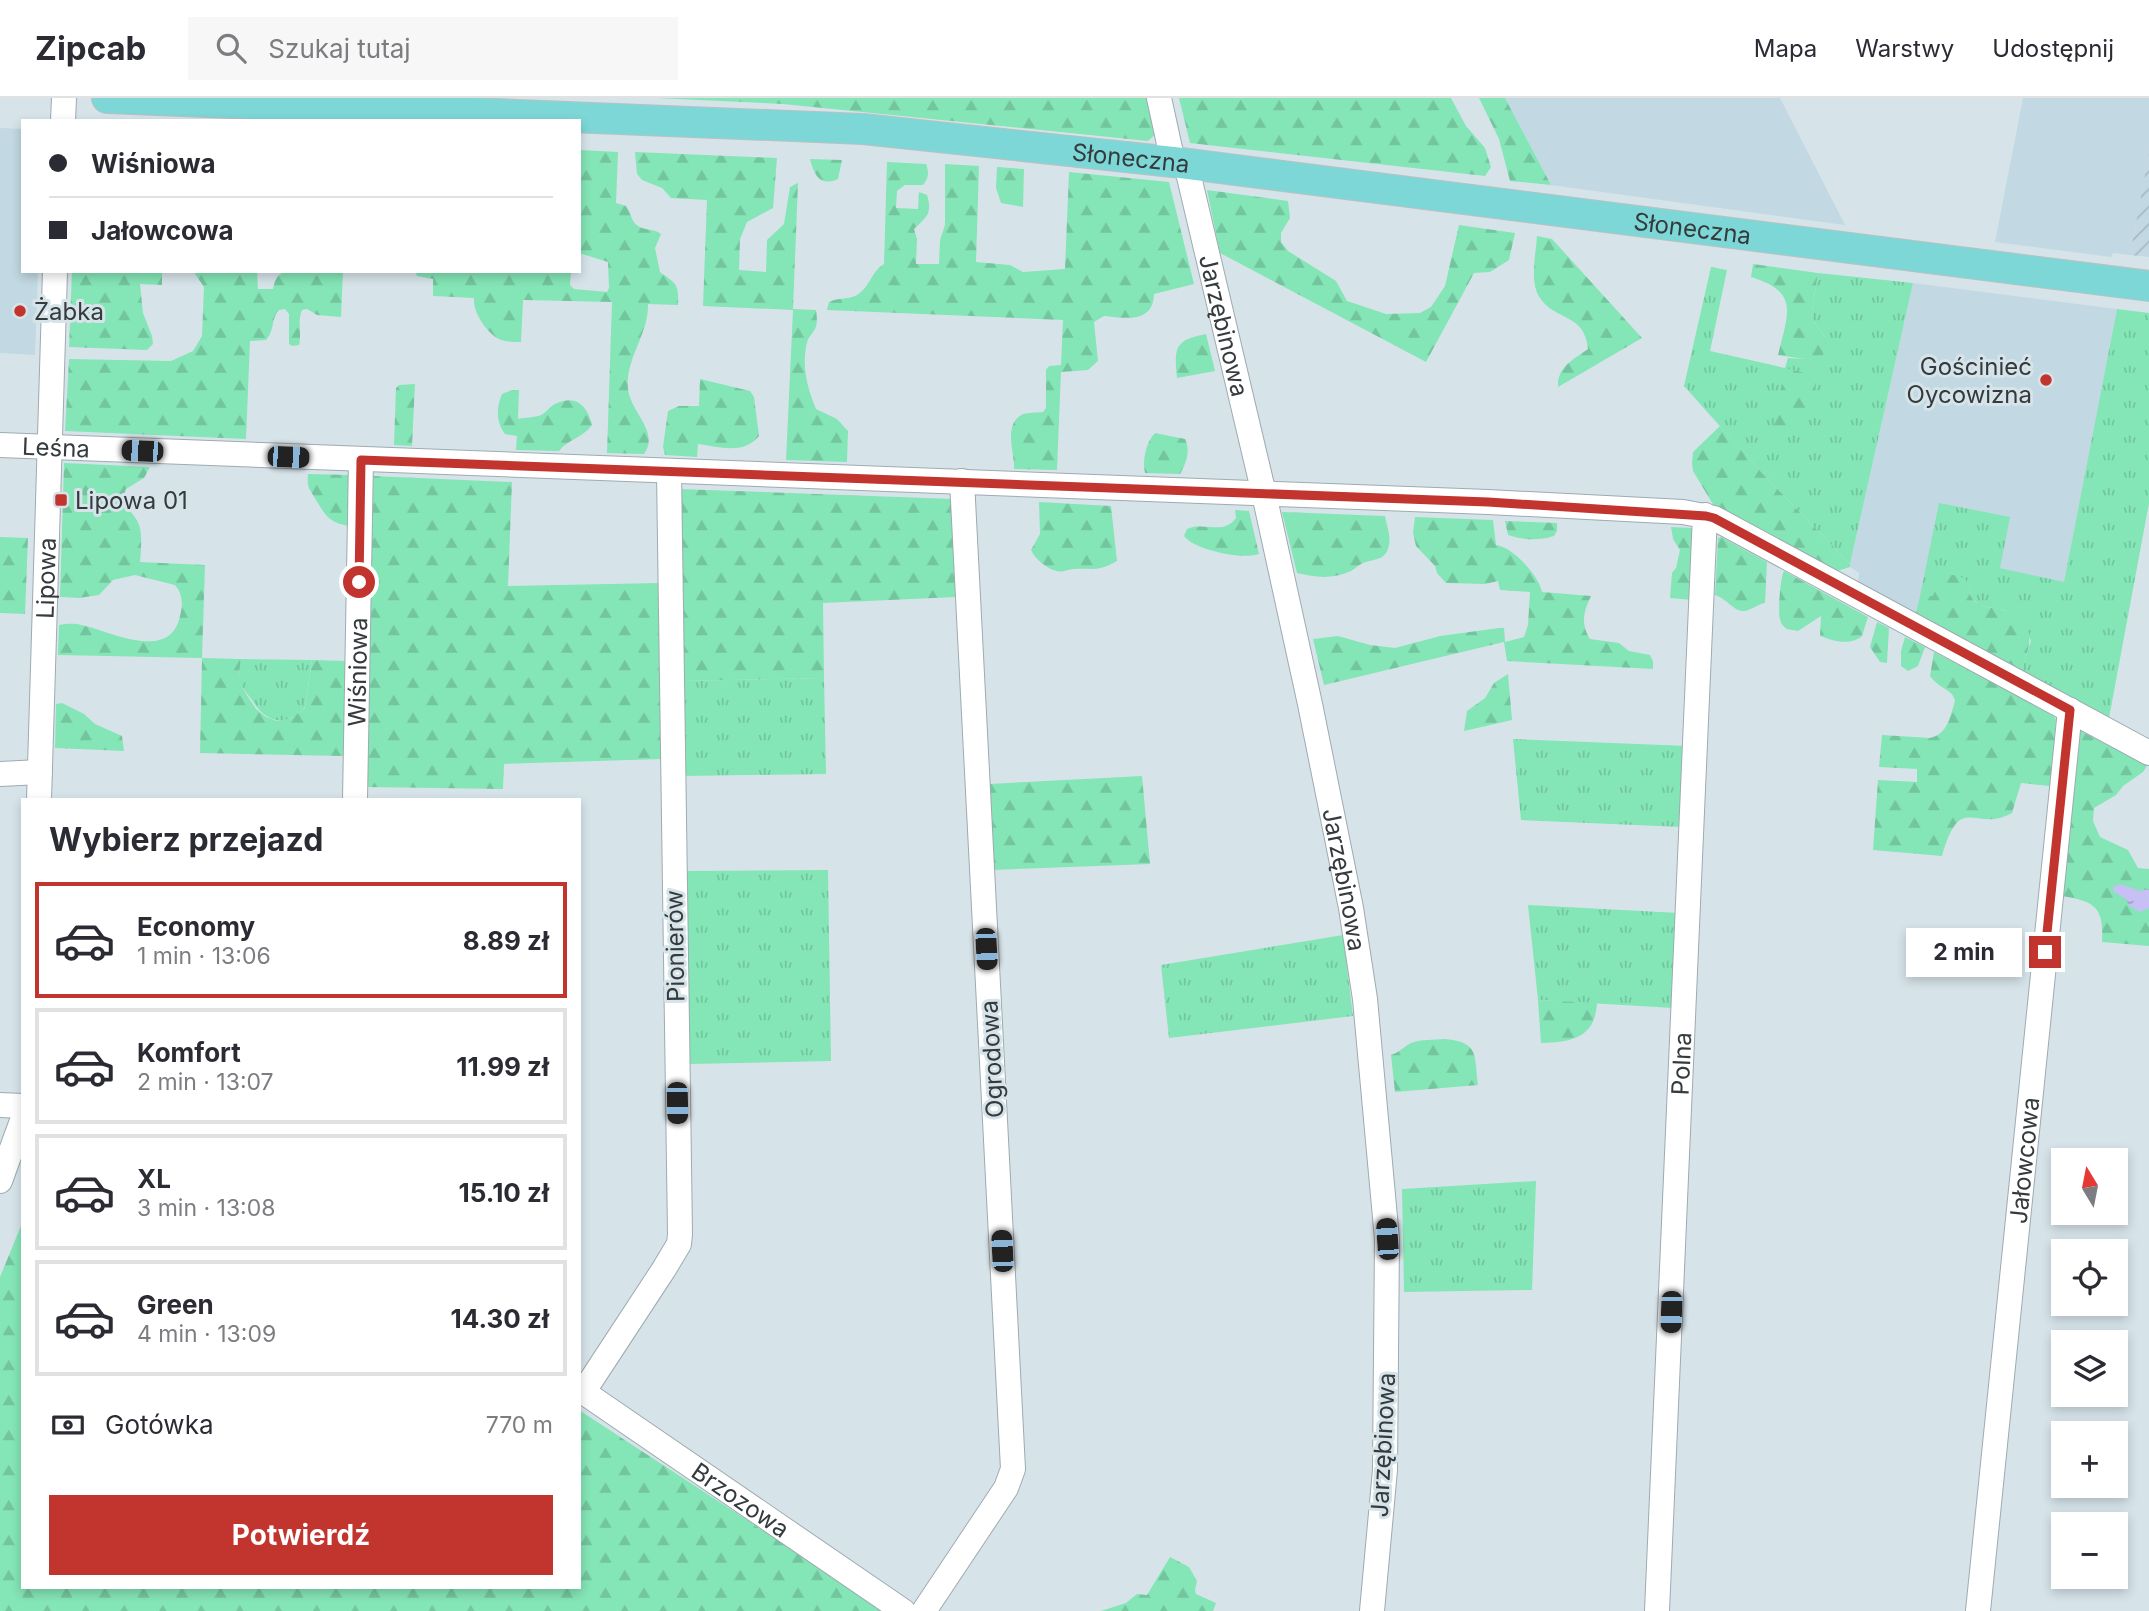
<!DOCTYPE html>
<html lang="pl">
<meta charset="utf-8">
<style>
body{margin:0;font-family:Inter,sans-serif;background:#f7f7f7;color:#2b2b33;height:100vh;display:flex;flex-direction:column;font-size:26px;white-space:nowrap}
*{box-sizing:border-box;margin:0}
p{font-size:23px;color:#7c7c81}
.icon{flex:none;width:38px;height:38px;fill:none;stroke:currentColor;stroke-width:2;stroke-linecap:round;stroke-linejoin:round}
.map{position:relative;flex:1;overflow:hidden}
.panel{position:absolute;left:21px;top:700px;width:560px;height:791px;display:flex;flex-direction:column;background:#fff;border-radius:0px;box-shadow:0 4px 10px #0003}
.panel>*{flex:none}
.guide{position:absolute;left:21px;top:21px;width:560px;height:154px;border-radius:0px;box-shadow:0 4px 10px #0003;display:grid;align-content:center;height:154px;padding:0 28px;background:#fff}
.needle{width:46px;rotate:350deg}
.controls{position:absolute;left:2051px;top:1050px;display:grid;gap:14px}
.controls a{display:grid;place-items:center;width:77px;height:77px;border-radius:0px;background:#fff;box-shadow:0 4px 10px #0003;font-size:35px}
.end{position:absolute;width:32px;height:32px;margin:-16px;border:9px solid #c2342e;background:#fff;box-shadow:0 0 0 4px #fff}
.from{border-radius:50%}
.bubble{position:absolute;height:49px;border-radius:0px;background:#fff;box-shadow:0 4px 10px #0003;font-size:23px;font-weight:700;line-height:49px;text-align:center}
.car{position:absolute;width:21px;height:42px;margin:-21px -10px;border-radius:9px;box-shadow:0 0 5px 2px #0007;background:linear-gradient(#222 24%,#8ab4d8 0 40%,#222 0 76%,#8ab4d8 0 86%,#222 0)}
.guide b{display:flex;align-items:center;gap:24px;height:66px;font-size:26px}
.guide b+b{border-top:2px solid #e1e1e2}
.guide i{width:18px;height:18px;background:#2b2b33}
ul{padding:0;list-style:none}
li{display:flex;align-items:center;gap:21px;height:116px;margin:0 14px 10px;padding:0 14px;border:4px solid #e1e1e2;border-radius:0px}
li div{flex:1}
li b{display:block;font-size:26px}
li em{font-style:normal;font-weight:700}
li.on{border-color:#c2342e}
li>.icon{width:63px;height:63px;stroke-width:1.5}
h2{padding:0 28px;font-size:32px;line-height:84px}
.pay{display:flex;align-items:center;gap:18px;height:77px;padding:0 28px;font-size:26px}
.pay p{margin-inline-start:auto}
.primary-button{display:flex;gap:14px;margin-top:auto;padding:14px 28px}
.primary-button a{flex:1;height:80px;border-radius:0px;background:#c2342e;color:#fff;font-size:28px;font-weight:700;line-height:80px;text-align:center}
header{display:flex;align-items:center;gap:42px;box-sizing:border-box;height:98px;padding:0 35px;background:#fff;border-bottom:2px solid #e1e1e2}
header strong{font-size:33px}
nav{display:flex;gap:38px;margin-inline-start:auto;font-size:24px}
.search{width:490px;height:63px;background:#f7f7f7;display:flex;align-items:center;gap:18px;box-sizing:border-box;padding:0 24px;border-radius:0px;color:#7c7c81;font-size:26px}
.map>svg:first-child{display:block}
.built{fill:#c2d8e2}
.industrial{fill:url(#industrial-furrows)}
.grass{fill:url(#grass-tufts)}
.forest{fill:url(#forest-firs)}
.water{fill:url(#water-ripples)}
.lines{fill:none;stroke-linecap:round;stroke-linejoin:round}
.minor-casing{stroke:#9eabb1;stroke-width:26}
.major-casing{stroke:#bec0c1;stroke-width:32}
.minor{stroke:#fff;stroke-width:24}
.major{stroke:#7dd7d7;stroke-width:30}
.route{stroke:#c2342e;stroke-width:9}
.poi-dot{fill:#c2342e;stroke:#d6e4ea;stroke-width:2.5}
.labels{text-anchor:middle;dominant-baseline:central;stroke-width:6;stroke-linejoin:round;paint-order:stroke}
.street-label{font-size:24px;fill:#353a3d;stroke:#d6e4ea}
.poi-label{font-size:24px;fill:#353a3d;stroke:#d6e4ea;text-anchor:start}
</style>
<header>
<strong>Zipcab</strong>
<div class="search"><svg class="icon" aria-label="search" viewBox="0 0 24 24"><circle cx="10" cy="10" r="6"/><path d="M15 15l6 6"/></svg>Szukaj tutaj</div>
<nav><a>Mapa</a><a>Warstwy</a><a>Udostępnij</a></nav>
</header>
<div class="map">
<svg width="2149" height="1513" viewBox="0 0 2149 1513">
<defs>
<pattern id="industrial-furrows" width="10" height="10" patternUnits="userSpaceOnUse" patternTransform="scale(1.75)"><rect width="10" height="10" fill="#c2d8e2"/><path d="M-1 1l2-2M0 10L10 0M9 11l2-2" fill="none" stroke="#a7bac3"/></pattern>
<pattern id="grass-tufts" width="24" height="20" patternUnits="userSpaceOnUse" patternTransform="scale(1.75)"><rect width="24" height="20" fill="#84e5b6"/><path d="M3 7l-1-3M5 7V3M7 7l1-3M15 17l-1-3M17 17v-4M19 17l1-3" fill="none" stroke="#73c59d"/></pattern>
<pattern id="forest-firs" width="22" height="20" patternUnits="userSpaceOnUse" patternTransform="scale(1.75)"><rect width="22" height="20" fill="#84e5b6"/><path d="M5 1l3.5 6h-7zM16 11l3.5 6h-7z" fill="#73c59d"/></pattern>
<pattern id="water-ripples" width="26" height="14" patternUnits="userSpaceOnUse" patternTransform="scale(1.75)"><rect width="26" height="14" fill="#c7c0f5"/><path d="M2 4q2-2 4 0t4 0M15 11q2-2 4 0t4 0" fill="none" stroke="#a29dc8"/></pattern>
</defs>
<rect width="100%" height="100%" fill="#d6e4ea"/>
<g class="built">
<path d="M1505,0H1780L1845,127L1551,87Z"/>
<path d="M2023,0H2149V55L2130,157L2113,155L2111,159L1995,144Z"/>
<path d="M0,30L23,31V173H38L35,257L0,255Z"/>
<path d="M1913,185L2117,211L2064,485L2000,470L1916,516L1858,487L1859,475L1850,469V466Z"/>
</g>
<path class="industrial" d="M2149,55V159L2130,157Z"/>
<g class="grass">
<path d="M1711,169L1727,172L1710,253L1785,270L1788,260L1804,261L1825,239L1811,220L1818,175L1913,185L1850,466L1762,375L1684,288Z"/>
<path d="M2117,211L2149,215V405L2109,620L2021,574L2031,543L2023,525L2015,519L2004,512L1979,507L1972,500L1965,482L1933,498H1920L1939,405L2010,419L2000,470L2064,484Z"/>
<path d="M241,561L312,562L305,609C286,631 265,624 252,602C247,595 242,591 240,583C238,576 240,569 241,561Z"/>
<path d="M824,580L826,676L684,678L683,583Z"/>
<path d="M1513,641L1688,648L1682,729L1521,722Z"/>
<path d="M828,772L831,963L689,966L685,773Z"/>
<path d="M1528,807L1679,815L1673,910L1538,902Z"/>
<path d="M1343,837L1353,918L1169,940L1161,867Z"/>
<path d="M1536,1083L1532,1192L1404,1194L1402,1091Z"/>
</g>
<g class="forest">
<path d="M656,0H1151L1159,33L1148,43L783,6Z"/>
<path d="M1179,0H1451L1466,28L1485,50L1491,69L1485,78L1190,45Z"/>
<path d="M1479,0H1505L1551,87L1510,83L1499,41Z"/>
<path d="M580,52L618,54L616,105L626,108C631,114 631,124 638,128C646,133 654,130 661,136L655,150L660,174C676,186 679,185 678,207L648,206C649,236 625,261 628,291C631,315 660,334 644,356L607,355L612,204L523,202L521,244C513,244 504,244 497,240C485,232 473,214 474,200L433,198V181L417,178L415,173H571L570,187L574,191L607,194L609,190L608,164L579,155Z"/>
<path d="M635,54L777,60L773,110L747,124L740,141L739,172L766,174L767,142L784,126L790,89L798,85L793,211L816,212C820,237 809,231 806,249C802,271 808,291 816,311L837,321L848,333L847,364L786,362L793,212L703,208L707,102L671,100L662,90L642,82L637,76Z"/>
<path d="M810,61L842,62L838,81C820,89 814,77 810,61Z"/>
<path d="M887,64L926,66C929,74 929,80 923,87H905L897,93L896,110L918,111L919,94L927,97C933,115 926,120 914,131L917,141L916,166H939L940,142L945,127V66L979,68L976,164L1010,167L1023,174L1065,171L1069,74L1169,84L1194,186L1154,196C1153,226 1125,220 1104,218L1094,224L1098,263L1088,272L1061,274L1057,372L1014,371C1015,354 1003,329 1021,317C1027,314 1036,315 1043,314L1046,310V272L1049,268L1061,267L1063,222L827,212L829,204C839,199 848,202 857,197C870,189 871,174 884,166Z"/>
<path d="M997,69L1024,71L1023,109L1001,105L996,90Z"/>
<path d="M1207,92L1288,103L1290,120L1281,135V144L1288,153L1336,183L1347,203L1386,216L1420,215L1431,209L1445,188L1459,127L1515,135L1509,162L1490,174L1474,175L1426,264L1220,155Z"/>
<path d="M1537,138L1552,141L1642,240L1558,289C1557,269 1573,262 1588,251C1585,215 1555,223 1540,200C1529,184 1536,156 1537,138Z"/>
<path d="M1753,166L1818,175L1811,220L1825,239L1823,258L1804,261L1778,257C1788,215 1800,194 1751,179Z"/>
<path d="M72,173H162V187L140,186L143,215L152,238L153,246L147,252L69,249Z"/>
<path d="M193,173H257L258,191H273C278,166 289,178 307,173H343L341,219L317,217L307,211L302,212C297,223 302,236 299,247L292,248L289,246V216L285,211L279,212C271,220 275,232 266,242L250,243L246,341L65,333L69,261L171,263L193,253L202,238L204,189Z"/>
<path d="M1206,236L1215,273L1177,280C1174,250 1174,242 1206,236Z"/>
<path d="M1785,270L1816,278L1813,306L1802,331L1772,335Z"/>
<path d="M700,281L750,293L754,299L759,338C743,357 720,349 698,346L697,359L665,357L663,349L668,313L679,308H699Z"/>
<path d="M415,286L412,348L394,347L396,290L399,287Z"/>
<path d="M512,292H519L518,321C524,319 535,320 541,317C546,315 549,309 555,306C576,296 587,307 592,327C583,340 568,341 559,353L516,352L517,338L505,336C496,324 496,310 502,296Z"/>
<path d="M1720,328L1762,375L1850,466V469L1834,474L1717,413L1693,373L1692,365L1693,354Z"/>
<path d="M1155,335L1185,341C1191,352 1186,366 1180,376L1145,375C1142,362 1146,344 1155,335Z"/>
<path d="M64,365L150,369L144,380L126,391C118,409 136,413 140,430C142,441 141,453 140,464L205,467L202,560L241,561L239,576L243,591L256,611L266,619L277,623L292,620L305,610L312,562L346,563L344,658L200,655L202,560L58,557L59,527C66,526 73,525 81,527C108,532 170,566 180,518C183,507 183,496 175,487L135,477L113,482L99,497L79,500L60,499Z"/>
<path d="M308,376L351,377L350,428C329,425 326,418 316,402C309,390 307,391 308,376Z"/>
<path d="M373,378L512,384L508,488L659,485V574L662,661L504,666L503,691L367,689Z"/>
<path d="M679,391L953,401L956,499L823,505L824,580L683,583Z"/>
<path d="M1039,404L1111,408L1117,463C1098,474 1094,470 1074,471C1068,471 1063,475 1057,473C1047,471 1035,461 1031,452L1040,436Z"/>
<path d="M1235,412L1249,413L1259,456C1243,462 1194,452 1184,438L1187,431C1204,423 1223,438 1236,420Z"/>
<path d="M1282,414L1385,418C1387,429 1392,440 1388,451C1384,462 1375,461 1366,464C1361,465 1356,470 1351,473C1333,481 1317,480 1297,475Z"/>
<path d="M1415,419L1493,422L1496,447C1513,449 1539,478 1542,494L1591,498C1584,513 1580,525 1590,541L1619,545L1629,553L1650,557L1653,563V571L1507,563L1504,544L1324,587L1313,541L1338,538L1370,547L1395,550L1440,538L1499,530H1504L1505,544L1524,539L1528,527L1530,494L1500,492L1498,483L1485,486L1446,485L1437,475L1435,468L1416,448L1413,435Z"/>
<path d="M1505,423L1557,425V433L1554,438C1538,443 1523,442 1508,437Z"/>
<path d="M1671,429L1692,430L1696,434L1693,502L1670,500L1672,475L1676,470L1680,452L1673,441Z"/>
<path d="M0,439L28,440L25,516L0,515Z"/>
<path d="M1721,439L1767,464L1765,505C1757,506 1749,514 1742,513C1733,512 1727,501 1715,497L1718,440Z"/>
<path d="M1784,473L1868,519L1862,538C1850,548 1833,543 1820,538L1821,518L1798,533L1787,531C1783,528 1781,526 1780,521C1778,514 1780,480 1784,473Z"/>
<path d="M1950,477C1977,478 1962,494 1977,505C1983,510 1995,509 2003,512C2039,526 2031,544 2021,574L1916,516L1920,498H1933L1939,481Z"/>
<path d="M1877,524L1889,530L1887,565L1880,564L1870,549Z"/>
<path d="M1905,539L1925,549L1918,568L1908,573L1901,568V553Z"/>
<path d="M1934,554L2053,616L2056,622L2050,688L2021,685L2012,715C1974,736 1961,692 1942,758L1873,752L1878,682L1917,684V671L1879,669L1882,637L1930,640C1948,636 1950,619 1955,603C1953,591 1939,591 1930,578Z"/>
<path d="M1508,576L1512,622L1464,633L1467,613L1485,600L1494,585Z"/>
<path d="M62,605L84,616L95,626L122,638L124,653L55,650L56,606Z"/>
<path d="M2081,633L2147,668L2143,674L2123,688L2116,697L2094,710L2093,723L2100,739L2128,752L2138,770L2149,771V848L2102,844C2104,809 2095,803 2061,798L2077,634Z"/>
<path d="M1142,678L1150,766L993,772L989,686Z"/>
<path d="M1538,902L1597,905C1595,940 1572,944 1541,945Z"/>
<path d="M1445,941C1480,944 1474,958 1478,987L1395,994L1391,957C1400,954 1403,949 1411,945C1421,941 1434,942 1445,941Z"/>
<path d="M23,1123V1489H579V1312L886,1513H0V1179Z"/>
<path d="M1170,1459L1189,1469L1197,1483L1195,1492L1196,1496L1216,1505L1213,1513H1101L1126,1505L1137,1496L1147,1497Z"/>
</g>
<path class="water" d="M2120,786L2140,793L2149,791V810L2140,814L2128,807L2127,802L2113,793V789Z"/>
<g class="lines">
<g class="minor-casing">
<g id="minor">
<path d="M1159,0L1173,64"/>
<path d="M63,23L64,0"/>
<path id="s1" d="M1186,66L1264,396L1310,606L1351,810L1365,901L1387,1141L1385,1372L1372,1513"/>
<path id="s2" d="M0,347L1488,404L1683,414L1714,420L2149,655"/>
<path d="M0,676L40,674"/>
<path id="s3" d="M39,702L55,173"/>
<path id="s4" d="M355,702L361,362"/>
<path d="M0,1007L23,1008"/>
<path d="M0,1083L23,1020"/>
<path id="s5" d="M579,1291L903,1513"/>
<path d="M584,1293L664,1171L679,1146L680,1136L669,374"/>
<path d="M924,1513L1006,1390L1013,1371L962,383"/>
<path id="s6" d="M1657,1513L1705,417"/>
<path id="s7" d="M1978,1513L2070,612"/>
</g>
</g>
<g class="major-casing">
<g id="major">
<path id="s8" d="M107,0L863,31L1173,64L2149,188"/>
</g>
</g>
<use href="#minor" class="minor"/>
<use href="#major" class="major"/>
</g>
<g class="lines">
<path class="route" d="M359,484L361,362L1488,404L1706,418L1714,420L2070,612L2045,854"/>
</g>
<g class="poi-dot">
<circle cx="20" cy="213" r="7"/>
<circle cx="2046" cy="282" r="7"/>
<rect x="54" y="395" width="14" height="14" rx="3.5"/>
</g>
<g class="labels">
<g class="street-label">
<text stroke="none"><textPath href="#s8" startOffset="1026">Słoneczna</textPath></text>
<text stroke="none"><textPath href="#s8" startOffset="1592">Słoneczna</textPath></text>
<text stroke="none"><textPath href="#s1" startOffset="166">Jarzębinowa</textPath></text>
<text stroke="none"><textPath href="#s2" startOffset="56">Leśna</textPath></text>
<text stroke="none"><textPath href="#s3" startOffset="222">Lipowa</textPath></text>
<text stroke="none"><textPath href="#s4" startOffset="128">Wiśniowa</textPath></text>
<text stroke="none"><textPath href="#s1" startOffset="733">Jarzębinowa</textPath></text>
<text transform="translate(675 848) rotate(-91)">Pionierów</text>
<text transform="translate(992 961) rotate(-93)">Ogrodowa</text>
<text stroke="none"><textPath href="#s6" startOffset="548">Polna</textPath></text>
<text stroke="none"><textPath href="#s7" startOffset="453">Jałowcowa</textPath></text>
<text transform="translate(1383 1347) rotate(-87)">Jarzębinowa</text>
<text stroke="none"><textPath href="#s5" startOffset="196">Brzozowa</textPath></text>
</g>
<g class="poi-label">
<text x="34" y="213">Żabka</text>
<text x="2032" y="268" text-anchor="end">Gościnieć<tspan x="2032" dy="28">Oycowizna</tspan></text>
<text x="75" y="402">Lipowa 01</text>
</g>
</g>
</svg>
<div class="controls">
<a><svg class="needle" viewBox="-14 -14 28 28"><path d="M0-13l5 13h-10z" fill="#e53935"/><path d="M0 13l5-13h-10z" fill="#7c7c81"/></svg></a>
<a><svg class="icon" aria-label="locate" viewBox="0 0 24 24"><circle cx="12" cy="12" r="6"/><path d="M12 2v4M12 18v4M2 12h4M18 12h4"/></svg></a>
<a><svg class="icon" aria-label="layers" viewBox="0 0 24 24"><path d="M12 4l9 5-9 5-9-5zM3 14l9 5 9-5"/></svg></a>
<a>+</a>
<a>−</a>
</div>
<i class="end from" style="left:359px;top:484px"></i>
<i class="end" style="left:2045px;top:854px"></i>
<div class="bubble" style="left:1906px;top:830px;width:116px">2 min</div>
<i class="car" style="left:142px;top:353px;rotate:272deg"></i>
<i class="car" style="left:288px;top:359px;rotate:92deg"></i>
<i class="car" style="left:986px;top:851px;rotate:177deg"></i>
<i class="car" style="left:677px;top:1005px;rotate:179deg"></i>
<i class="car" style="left:1387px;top:1141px;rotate:356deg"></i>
<i class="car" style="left:1002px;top:1153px;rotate:357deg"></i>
<i class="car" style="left:1671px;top:1214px;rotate:182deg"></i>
<div class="guide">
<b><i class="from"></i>Wiśniowa</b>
<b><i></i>Jałowcowa</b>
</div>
<section class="panel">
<h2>Wybierz przejazd</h2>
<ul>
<li class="on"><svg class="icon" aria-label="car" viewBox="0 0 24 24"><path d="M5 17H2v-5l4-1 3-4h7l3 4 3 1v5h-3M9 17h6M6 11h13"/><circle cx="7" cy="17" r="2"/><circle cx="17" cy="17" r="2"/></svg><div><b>Economy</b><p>1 min · 13:06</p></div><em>8.89 zł</em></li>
<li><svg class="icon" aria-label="car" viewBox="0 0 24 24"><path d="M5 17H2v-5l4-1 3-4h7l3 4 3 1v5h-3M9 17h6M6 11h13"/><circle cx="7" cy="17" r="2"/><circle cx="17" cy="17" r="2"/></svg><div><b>Komfort</b><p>2 min · 13:07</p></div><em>11.99 zł</em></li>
<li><svg class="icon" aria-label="car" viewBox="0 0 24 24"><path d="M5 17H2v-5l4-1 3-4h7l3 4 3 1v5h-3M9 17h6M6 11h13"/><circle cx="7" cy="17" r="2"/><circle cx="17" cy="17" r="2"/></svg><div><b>XL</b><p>3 min · 13:08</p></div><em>15.10 zł</em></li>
<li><svg class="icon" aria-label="car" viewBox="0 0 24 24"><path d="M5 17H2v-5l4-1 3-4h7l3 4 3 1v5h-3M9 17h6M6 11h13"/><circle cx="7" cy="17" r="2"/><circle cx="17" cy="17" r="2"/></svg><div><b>Green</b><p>4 min · 13:09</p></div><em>14.30 zł</em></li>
</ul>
<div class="pay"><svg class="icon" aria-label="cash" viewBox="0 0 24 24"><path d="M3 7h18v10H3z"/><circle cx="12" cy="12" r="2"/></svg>Gotówka<p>770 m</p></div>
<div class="primary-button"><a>Potwierdź</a></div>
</section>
</div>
